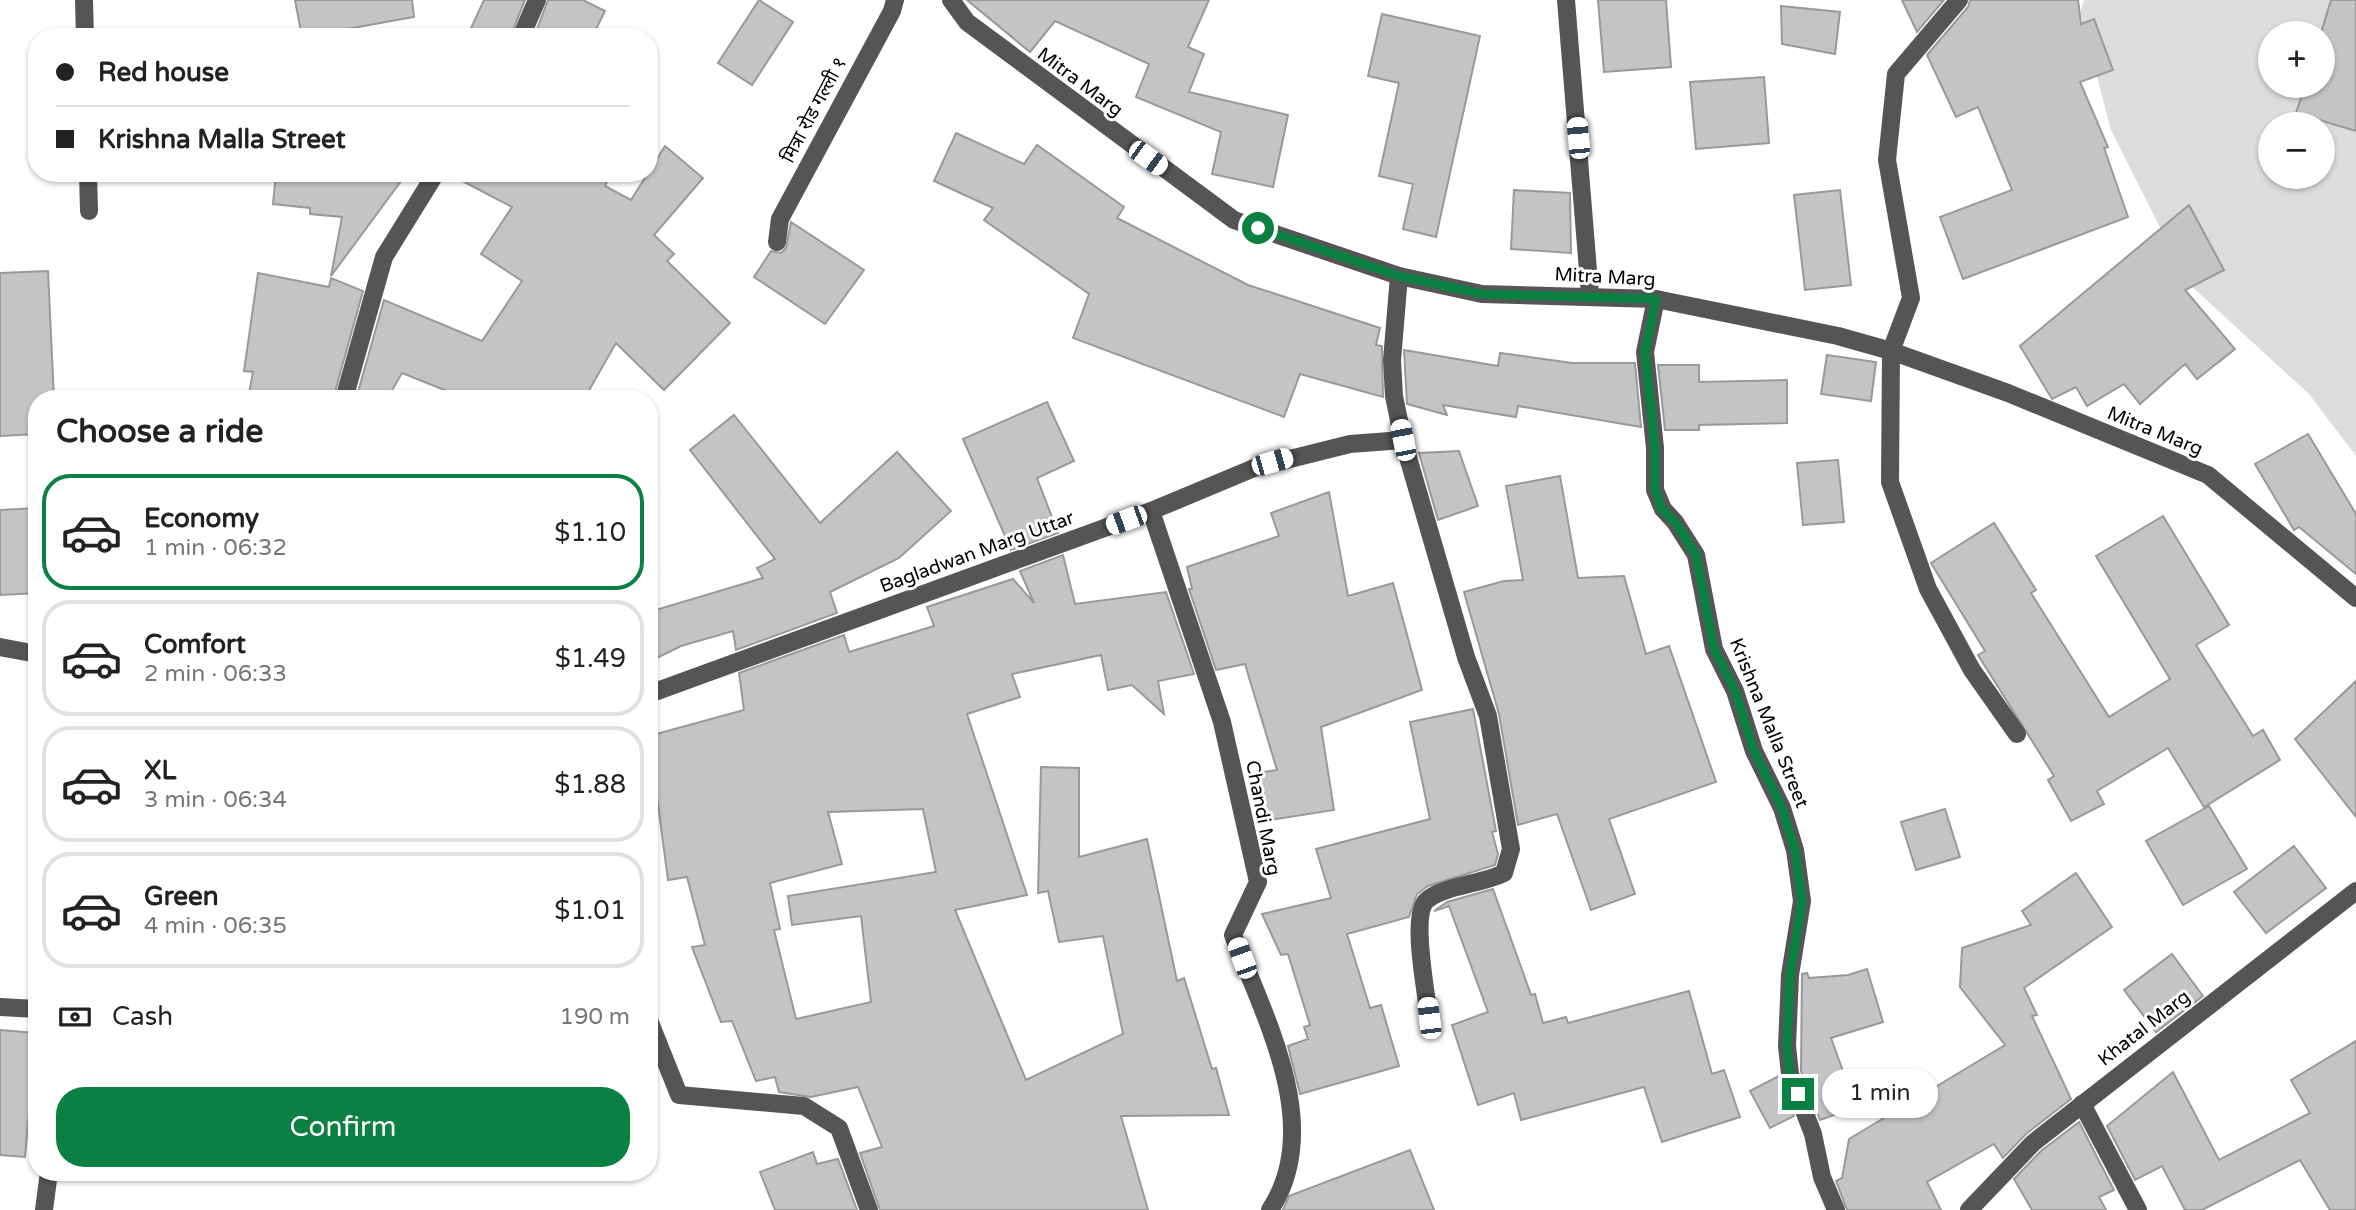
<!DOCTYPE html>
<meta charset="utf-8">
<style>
body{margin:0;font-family:"Varela Round","Noto Sans Devanagari",sans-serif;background:#f2f2f2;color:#222;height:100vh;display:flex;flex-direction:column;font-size:26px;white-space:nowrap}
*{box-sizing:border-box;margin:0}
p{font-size:23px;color:#767676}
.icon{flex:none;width:38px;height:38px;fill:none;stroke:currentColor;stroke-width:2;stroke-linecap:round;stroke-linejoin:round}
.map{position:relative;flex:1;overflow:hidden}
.side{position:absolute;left:28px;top:390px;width:630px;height:791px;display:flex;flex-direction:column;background:#fff;border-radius:28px;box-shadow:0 2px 5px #0004}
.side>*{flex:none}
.guide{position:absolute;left:28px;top:28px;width:630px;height:154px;border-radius:28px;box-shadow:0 2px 5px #0004;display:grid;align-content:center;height:154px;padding:0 28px;background:#fff}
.controls{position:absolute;left:2258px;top:21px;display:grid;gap:14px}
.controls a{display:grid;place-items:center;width:77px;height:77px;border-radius:50%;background:#fff;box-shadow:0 2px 5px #0004;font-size:35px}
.end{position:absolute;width:32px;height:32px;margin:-16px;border:9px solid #0b8043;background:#fff;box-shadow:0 0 0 4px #fff}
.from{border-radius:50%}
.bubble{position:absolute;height:49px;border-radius:24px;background:#fff;box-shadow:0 2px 5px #0004;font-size:23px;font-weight:600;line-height:49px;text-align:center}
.car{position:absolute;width:21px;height:42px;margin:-21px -10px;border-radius:9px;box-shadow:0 0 5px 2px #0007;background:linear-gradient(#fff 24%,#345 0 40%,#fff 0 76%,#345 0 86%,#fff 0)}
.guide b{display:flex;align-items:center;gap:24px;height:66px;font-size:26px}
.guide b+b{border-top:2px solid #e0e0e0}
.guide i{width:18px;height:18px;background:#222}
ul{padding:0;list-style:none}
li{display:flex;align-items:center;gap:21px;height:116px;margin:0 14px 10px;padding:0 14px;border:4px solid #e0e0e0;border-radius:28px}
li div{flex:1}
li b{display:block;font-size:26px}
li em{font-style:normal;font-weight:600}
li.selected{border-color:#0b8043}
li>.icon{width:63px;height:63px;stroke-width:1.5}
h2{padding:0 28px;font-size:32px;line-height:84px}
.pay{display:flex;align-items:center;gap:18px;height:77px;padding:0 28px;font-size:26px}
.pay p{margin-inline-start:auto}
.cta{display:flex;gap:14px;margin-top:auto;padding:14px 28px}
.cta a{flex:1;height:80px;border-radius:28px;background:#0b8043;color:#fff;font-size:28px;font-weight:600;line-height:80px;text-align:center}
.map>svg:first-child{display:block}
.green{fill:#dcdcdc;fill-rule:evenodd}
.building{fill:#c4c4c4;stroke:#999;stroke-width:2;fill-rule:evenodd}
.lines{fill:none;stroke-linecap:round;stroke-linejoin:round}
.minor{stroke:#555;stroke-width:18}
.route{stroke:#0b8043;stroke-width:9}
.labels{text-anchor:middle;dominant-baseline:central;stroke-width:6;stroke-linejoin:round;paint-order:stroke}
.street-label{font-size:19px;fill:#000;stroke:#fff}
</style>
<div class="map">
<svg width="2356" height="1210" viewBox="0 0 2356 1210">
<rect width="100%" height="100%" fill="#fff"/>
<path class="green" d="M2084,0H2356V456L2309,394L2188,283L2111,130L2080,12ZM2270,33H2322V86H2270ZM2270,124H2322V177H2270Z"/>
<g class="building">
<path d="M295,0H412L414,17L302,37Z"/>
<path d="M484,0H525L510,37H467Z"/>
<path d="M548,0H583L605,11L592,37H534Z"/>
<path d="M759,0L793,22L752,85L718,63Z"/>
<path d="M967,0H1209L1188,47L1204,54L1189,92L1288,115L1273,187L1212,174L1221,132L1136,97L1149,64L1055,21L1030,52Z"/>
<path d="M1598,0H1666L1671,67L1604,72Z"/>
<path d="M1902,0H1944L1917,32Z"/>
<path d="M1970,0H2078L2081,24L2094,19L2113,70L2080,82L2108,147L2104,148L2128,217L1963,279L1940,217L2012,190L1978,107L1956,117L1927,55L1968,7Z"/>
<path d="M2331,0H2356V131L2296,113L2305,86H2322L2321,33Z"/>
<path d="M1781,6L1840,12L1835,54L1782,44Z"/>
<path d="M1382,14L1480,36L1436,237L1403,229L1413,184L1379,176L1399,83L1368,76Z"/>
<path d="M1764,77L1769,143L1696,149L1690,82Z"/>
<path d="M956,133L1024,164L1037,145L1124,207L1117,218L1248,285L1380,328L1376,345L1382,346L1383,397L1300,374L1284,417L1073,338L1089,294L984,220L993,208L934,181Z"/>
<path d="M665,146L703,178L654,235L674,254L667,261L730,323L664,390L616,343L584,399H467L402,373L387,399H356L384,300L482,341L522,281L481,254L512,207L447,173H611L605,186L631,200Z"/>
<path d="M276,173H407L331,276L342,217L310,214V208L273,204Z"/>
<path d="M1514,190L1570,193L1571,253L1511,249Z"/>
<path d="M1840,190L1851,285L1805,290L1794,195Z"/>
<path d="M2189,205L2224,270L2185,290L2235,349L2197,379L2185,364L2140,404L2124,384L2087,406L2076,387L2052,399L2020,346Z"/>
<path d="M791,222L864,270L825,324L754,277L771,251L781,253L786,248Z"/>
<path d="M48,271L54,399H37V434L0,436V273Z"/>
<path d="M258,273L329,287L331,278L363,291L333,399H248L253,372L244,371Z"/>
<path d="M1404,350L1498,366L1500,353L1572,363H1635L1641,427L1518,406L1516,417L1443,405L1447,415L1407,404Z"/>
<path d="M1827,355L1876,362L1871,401L1821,394Z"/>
<path d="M1658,365H1699V382L1787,380V423L1699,425V430H1665Z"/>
<path d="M1047,402L1074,461L1037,478L1058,533L1011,550L963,439Z"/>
<path d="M734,415L820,523L897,452L951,511L899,558L830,592L837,613L736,650L733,631L681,646L649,662V612L763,578L757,568L775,559L690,450Z"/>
<path d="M2308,434L2356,514V574L2299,527L2294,530L2255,464Z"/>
<path d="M1459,451L1478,506L1438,520L1419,453Z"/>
<path d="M1838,460L1844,522L1803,525L1797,463Z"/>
<path d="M1560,476L1578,578L1624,576L1646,654L1669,646L1716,782L1609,819L1635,894L1591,910L1557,814L1518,825L1499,714L1464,592L1504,581L1523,580L1506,486Z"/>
<path d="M1329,492L1348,596L1393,583L1422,690L1321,727L1334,810L1257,822L1250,774L1277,770L1245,664L1216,670L1189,589H1192L1187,567L1279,536L1271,513Z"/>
<path d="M37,508V593L0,595V510Z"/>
<path d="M2163,516L2229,625L2196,645L2253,736L2263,730L2280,760L2204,807L2168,748L2097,791L2104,804L2071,821L2048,780L2054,776L1978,655L1985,651L1931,563L1994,523L2036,590L2031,593L2109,717L2170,679L2096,556Z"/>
<path d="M1063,555L1075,604L1166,592L1194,674L1158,681L1164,714L1132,685L1108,690L1101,655L1012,674L1020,697L967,714L1027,895L955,910L1026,1080L1123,1034L1103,936L1059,942L1048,891L1038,893L1041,767L1079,768V857L1147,839L1177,981L1184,978L1212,1069L1216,1068L1229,1115L1121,1116L1148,1210H880L860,1153L882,1147L858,1087L811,1097L779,1092L775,1077L756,1081L732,1021L721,1022L692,947L705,945L687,877L668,880L649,736L744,710L739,673L844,635L849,652L934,626L927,607L1013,579L1034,603L1020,571ZM923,809L936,872L788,896L792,925L861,916L871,1002L796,1019L774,930L780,929L770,883L842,864L828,812Z"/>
<path d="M2356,681V817L2295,739Z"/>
<path d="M1473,709L1496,831L1492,832L1498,854L1495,865L1428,886L1417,894L1409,917L1347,934L1370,1008L1381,1005L1399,1066L1300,1094L1288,1046L1308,1039L1304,1027L1310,1025L1288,954L1281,955L1262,914L1331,898L1316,849L1430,819L1410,722Z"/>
<path d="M2209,806L2247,869L2183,905L2146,841Z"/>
<path d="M1945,809L1960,857L1916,870L1901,822Z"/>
<path d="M2294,846L2326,888L2266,933L2234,892Z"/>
<path d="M2076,873L2112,927L2024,988L2037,1015L2032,1016L2071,1099L2026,1134L2003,1158L1994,1144L1927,1182L1941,1210H1847L1836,1181L1842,1178L1849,1139L2005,1045L1960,987L1962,948L2031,925L2022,911Z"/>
<path d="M1493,889L1531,995L1535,994L1543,1023L1566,1017L1568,1023L1689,991L1712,1074L1724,1070L1740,1117L1662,1142L1644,1087L1521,1120L1514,1093L1478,1105L1452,1025L1488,1012L1449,906L1434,911L1447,902Z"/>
<path d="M2172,954L2203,996L2156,1032L2124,990Z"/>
<path d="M1867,969L1883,1022L1831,1038L1856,1107L1820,1120L1801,1071L1802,974L1807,973L1809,978L1848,975Z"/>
<path d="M0,1030L36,1033L25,1157L0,1155Z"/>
<path d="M2356,1041V1210H2330L2300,1160L2202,1210H2185L2162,1166L2135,1180L2107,1126L2173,1072L2219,1160L2310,1113L2291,1080Z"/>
<path d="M1779,1076L1794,1116L1770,1128L1750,1091Z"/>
<path d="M2079,1122L2114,1190L2099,1197L2106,1210H2032L2014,1179L2041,1151Z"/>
<path d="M1410,1150L1434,1210H1283L1289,1196Z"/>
<path d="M813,1152L817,1164L838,1159L857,1210H775L760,1172Z"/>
</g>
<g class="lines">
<g class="minor">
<path d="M84,0L85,37"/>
<path d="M951,0L967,22L1234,220L1399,276L1482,294L1656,299L1838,336L1891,351L2008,393L2208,475L2356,598"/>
<path d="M1566,0L1590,295"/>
<path d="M1959,0L1896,74L1887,160L1911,298L1891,351L1890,482L1928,589L1972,670L2017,734"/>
<path d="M521,37L537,0"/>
<path d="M88,173L89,211"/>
<path d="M777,242L780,219L892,11L895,0"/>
<path d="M1399,276L1392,360L1394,396L1403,440L1466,657L1488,716L1511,849L1504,873C1482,884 1443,886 1427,900C1410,915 1427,995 1429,1018"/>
<path d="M1656,299L1645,352L1655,448V490L1663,509L1675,522L1696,555L1714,649L1735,691L1754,751L1782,808L1795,850L1802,901L1790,975L1787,1046L1790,1074L1813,1134L1822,1177L1836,1210"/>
<path d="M344,399L384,257L436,173"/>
<path d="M1151,511L1222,722L1258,882L1233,935C1264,1017 1325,1126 1270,1210"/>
<path d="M0,647L37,654"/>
<path d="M649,694L1151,511L1254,468L1350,444L1403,440"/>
<path d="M0,1007L37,1009"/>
<path d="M649,1020L679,1095L804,1106L839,1128L869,1210"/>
<path d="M2082,1104L2138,1210"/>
<path d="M44,1210L49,1172"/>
<path d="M1969,1210L2033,1143L2356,891"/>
</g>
</g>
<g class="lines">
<path class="route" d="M1258,228L1399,276L1482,294L1656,299L1645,352L1655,448V489L1662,509L1675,522L1696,555L1714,649L1735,691L1754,751L1782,808L1795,850L1802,901L1790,975L1787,1046L1790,1074L1798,1094"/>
</g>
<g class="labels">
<g class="street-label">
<text transform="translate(1080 82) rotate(37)">Mitra Marg</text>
<text transform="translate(814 110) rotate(-62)">मित्रा रोड गल्ली १</text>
<text transform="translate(1605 277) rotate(3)">Mitra Marg</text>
<text transform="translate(2155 431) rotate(22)">Mitra Marg</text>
<text transform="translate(977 552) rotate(-20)">Bagladwan Marg Uttar</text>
<text transform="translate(1769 723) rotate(68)">Krishna Malla Street</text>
<text transform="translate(1263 818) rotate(79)">Chandi Marg</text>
<text transform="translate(2144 1028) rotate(-38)">Khatal Marg</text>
</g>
</g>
</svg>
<div class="controls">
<a>+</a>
<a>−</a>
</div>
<i class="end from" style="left:1258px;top:228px"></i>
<i class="end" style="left:1798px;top:1094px"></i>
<div class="bubble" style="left:1822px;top:1069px;width:116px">1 min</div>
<i class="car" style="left:1578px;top:138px;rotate:355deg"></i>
<i class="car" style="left:1148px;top:158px;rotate:126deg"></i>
<i class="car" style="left:1403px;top:440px;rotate:349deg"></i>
<i class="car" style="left:1272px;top:462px;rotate:74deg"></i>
<i class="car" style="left:1126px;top:520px;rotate:250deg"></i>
<i class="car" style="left:1242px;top:958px;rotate:340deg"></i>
<i class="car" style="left:1429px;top:1018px;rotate:353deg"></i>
<div class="guide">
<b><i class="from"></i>Red house</b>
<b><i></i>Krishna Malla Street</b>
</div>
<section class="side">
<h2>Choose a ride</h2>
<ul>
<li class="selected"><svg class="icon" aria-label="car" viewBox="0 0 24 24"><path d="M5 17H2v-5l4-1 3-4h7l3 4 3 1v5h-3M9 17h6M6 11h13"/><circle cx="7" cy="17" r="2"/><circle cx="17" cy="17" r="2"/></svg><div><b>Economy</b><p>1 min · 06:32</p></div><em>$1.10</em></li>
<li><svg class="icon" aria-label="car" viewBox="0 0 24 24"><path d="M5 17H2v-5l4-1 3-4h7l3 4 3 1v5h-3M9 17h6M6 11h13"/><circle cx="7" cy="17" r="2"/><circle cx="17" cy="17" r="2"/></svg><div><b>Comfort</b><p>2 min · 06:33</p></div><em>$1.49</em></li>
<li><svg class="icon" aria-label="car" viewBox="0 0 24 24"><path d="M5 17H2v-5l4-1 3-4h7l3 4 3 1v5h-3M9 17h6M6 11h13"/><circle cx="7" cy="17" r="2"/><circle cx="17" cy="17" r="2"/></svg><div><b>XL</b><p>3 min · 06:34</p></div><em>$1.88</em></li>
<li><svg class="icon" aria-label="car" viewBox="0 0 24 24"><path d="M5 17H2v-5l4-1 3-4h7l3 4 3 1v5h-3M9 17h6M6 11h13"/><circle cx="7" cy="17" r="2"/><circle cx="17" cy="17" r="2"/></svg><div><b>Green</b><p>4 min · 06:35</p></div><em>$1.01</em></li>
</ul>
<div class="pay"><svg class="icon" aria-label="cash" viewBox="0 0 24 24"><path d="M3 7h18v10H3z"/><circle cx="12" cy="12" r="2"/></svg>Cash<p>190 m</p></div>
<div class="cta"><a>Confirm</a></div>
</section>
</div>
